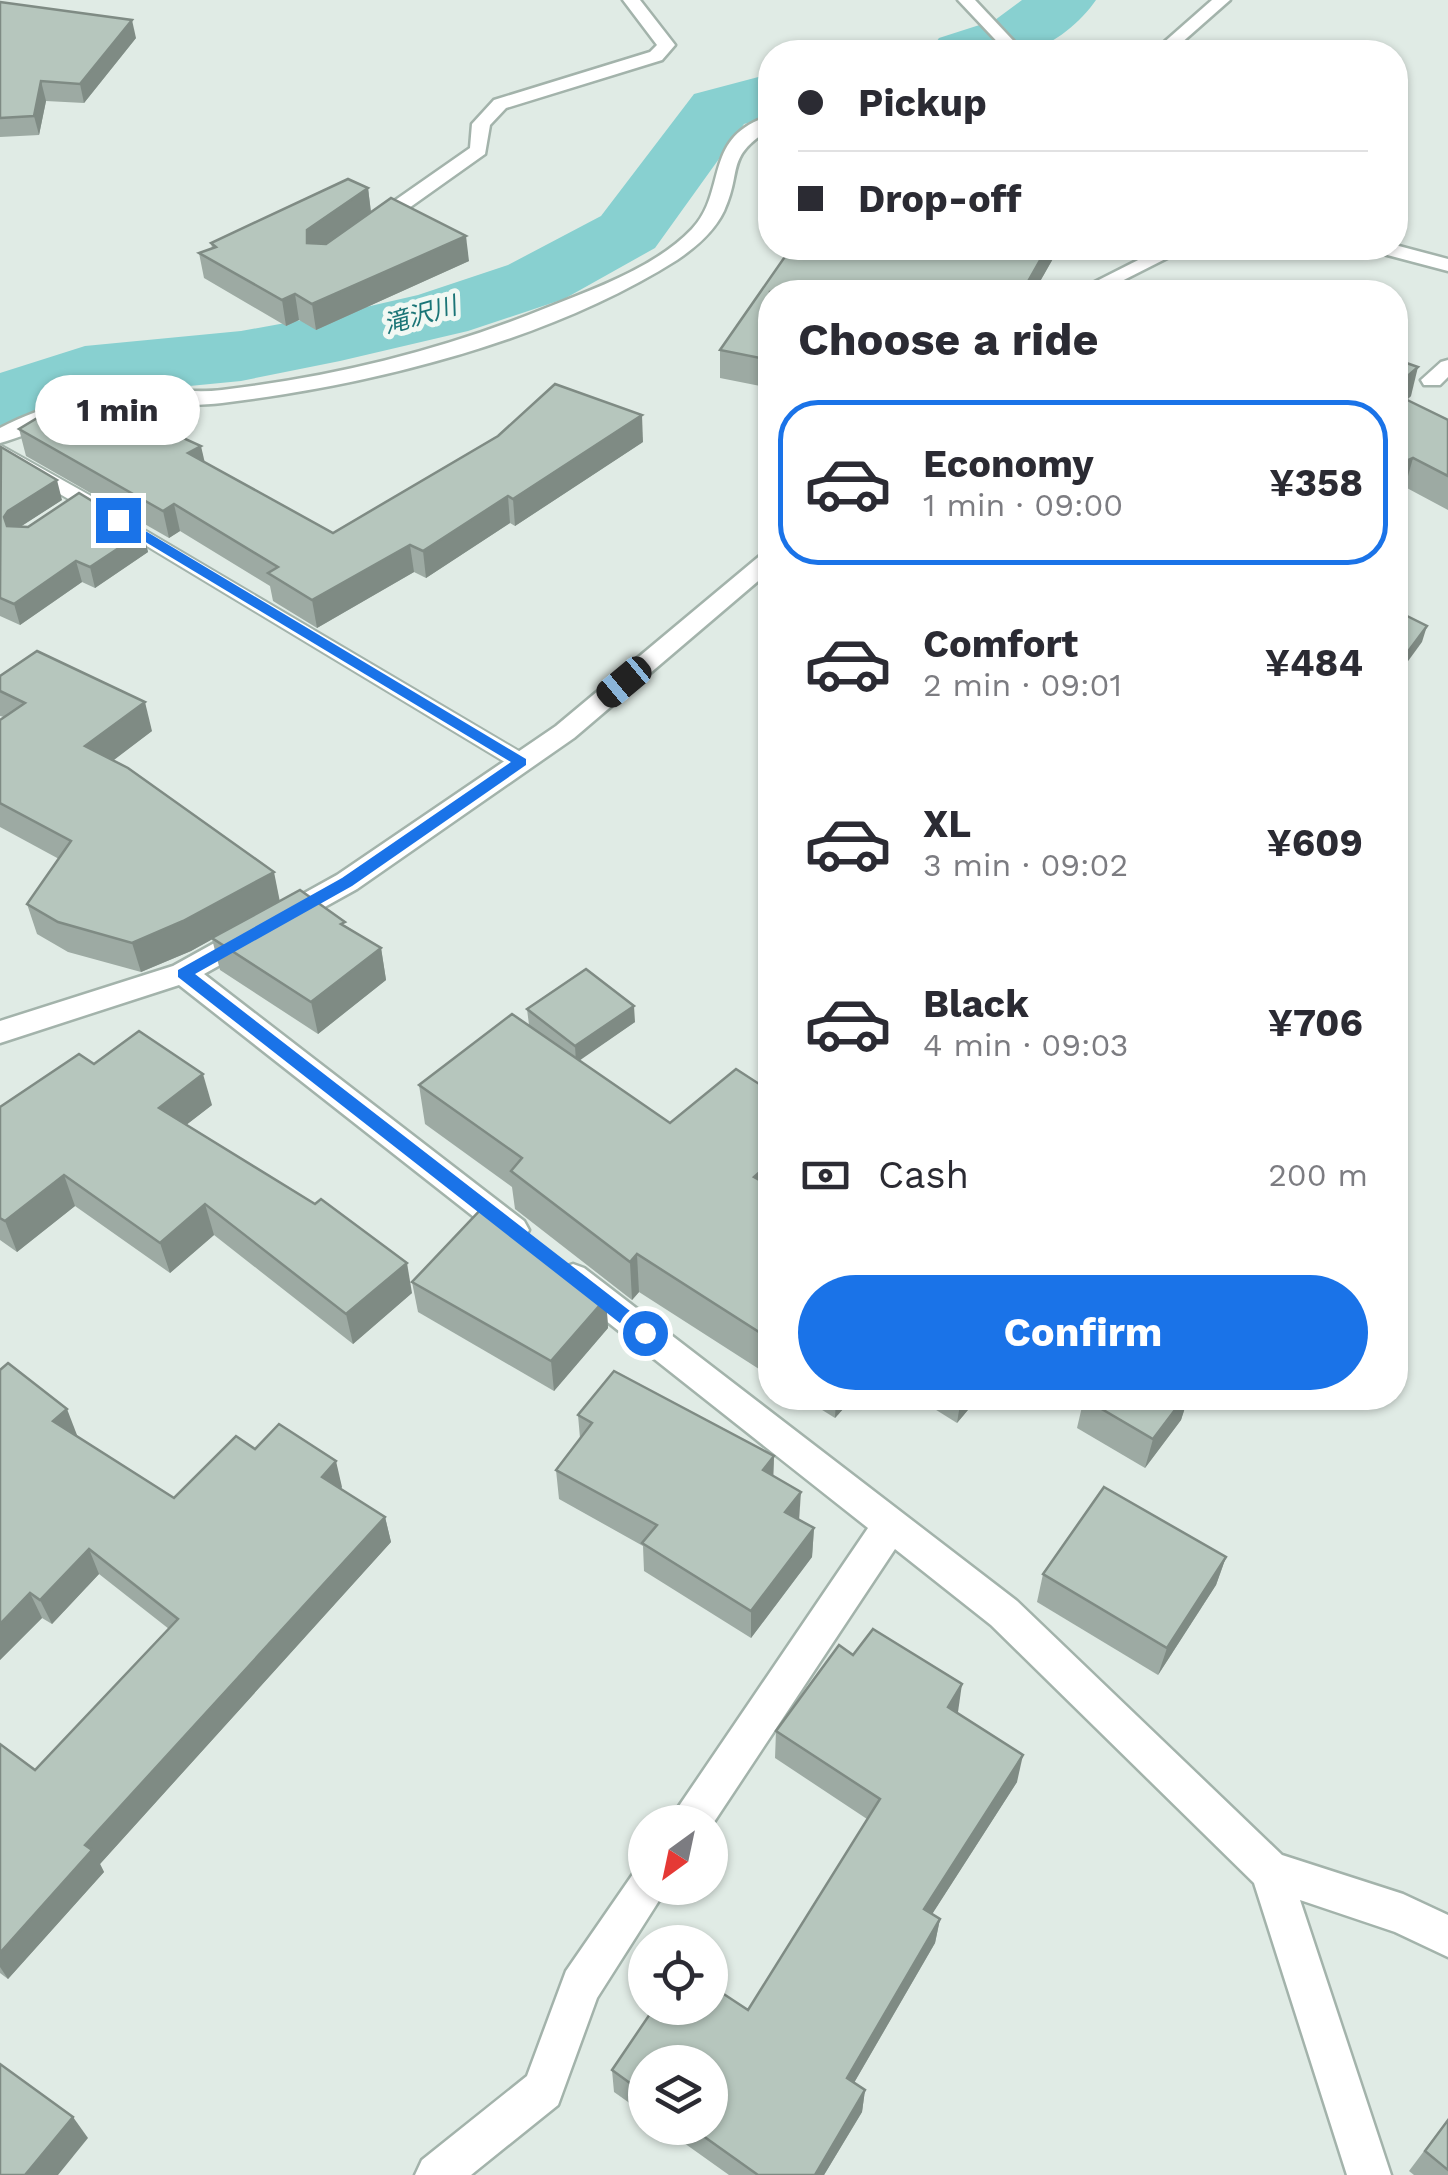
<!DOCTYPE html>
<meta charset="utf-8">
<style>
body{margin:0;font-family:"Work Sans","Noto Sans JP",sans-serif;background:#f7f7f7;color:#2b2b33;height:100vh;display:flex;flex-direction:column;font-size:38px;white-space:nowrap}
*{box-sizing:border-box;margin:0}
p{font-size:32px;color:#7c7c81}
.icon{flex:none;width:55px;height:55px;fill:none;stroke:currentColor;stroke-width:2;stroke-linecap:round;stroke-linejoin:round}
.map{position:relative;flex:1;overflow:hidden}
.sheet{position:absolute;left:758px;top:280px;width:650px;height:1130px;display:flex;flex-direction:column;background:#fff;border-radius:40px;box-shadow:0 2px 8px #0004}
.sheet>*{flex:none}
.hud{position:absolute;left:758px;top:40px;width:650px;height:220px;border-radius:40px;box-shadow:0 2px 8px #0004;display:grid;align-content:center;height:220px;padding:0 40px;background:#fff}
.needle{width:65px;rotate:213deg}
.controls{position:absolute;left:628px;top:1805px;display:grid;gap:20px}
.controls a{display:grid;place-items:center;width:100px;height:100px;border-radius:50%;background:#fff;box-shadow:0 2px 8px #0004;font-size:50px}
.end{position:absolute;width:45px;height:45px;margin:-22px;border:12px solid #1a73e8;background:#fff;box-shadow:0 0 0 5px #fff}
.from{border-radius:50%}
.bubble{position:absolute;height:70px;border-radius:35px;background:#fff;box-shadow:0 2px 8px #0004;font-size:32px;font-weight:700;line-height:70px;text-align:center}
.car{position:absolute;width:30px;height:60px;margin:-30px -15px;border-radius:12px;box-shadow:0 0 8px 2px #0007;background:linear-gradient(#222 24%,#8ab4d8 0 40%,#222 0 76%,#8ab4d8 0 86%,#222 0)}
.hud b{display:flex;align-items:center;gap:35px;height:95px;font-size:38px}
.hud b+b{border-top:2px solid #e1e1e2}
.hud i{width:25px;height:25px;background:#2b2b33}
ul{padding:0;list-style:none}
li{display:flex;align-items:center;gap:30px;height:165px;margin:0 20px 15px;padding:0 20px;border:5px solid transparent;border-radius:40px}
li div{flex:1}
li b{display:block;font-size:38px}
li em{font-style:normal;font-weight:700}
li.on{border-color:#1a73e8}
li>.icon{width:90px;height:90px;stroke-width:1.5}
h2{padding:0 40px;font-size:45px;line-height:120px}
.pay{display:flex;align-items:center;gap:25px;height:110px;padding:0 40px;font-size:38px}
.pay p{margin-inline-start:auto}
.action{display:flex;gap:20px;margin-top:auto;padding:20px 40px}
.action a{flex:1;height:115px;border-radius:60px;background:#1a73e8;color:#fff;font-size:40px;font-weight:700;line-height:115px;text-align:center}
.map>svg:first-child{display:block}
.lines{fill:none;stroke-linecap:round;stroke-linejoin:round}
.river{fill:#88d0d0;fill-rule:evenodd}
.service-casing{stroke:#a3b3ab;stroke-width:4}
.minor-casing{stroke:#a3b3ab;stroke-width:5}
.service{fill:#fff;fill-rule:evenodd}
.minor{fill:#fff;fill-rule:evenodd}
.wall{fill:#9daaa3}
.shaded-wall{fill:#7f8b84}
.building{fill:#b6c6bd;stroke:#7f8b84;stroke-width:2.5}
.route{fill:#1a73e8}
.labels{text-anchor:middle;dominant-baseline:central;stroke-width:10;stroke-linejoin:round;paint-order:stroke}
.far-water-label{font-size:25px;font-style:italic;fill:#1b7577;stroke:#f1f8f3}
</style>
<div class="map">
<svg width="1448" height="2175" viewBox="0 0 1448 2175">
<rect width="100%" height="100%" fill="#e0ebe5"/>
<g class="lines">
<g class="river">
<path d="M1022,0H1096C1081,22 1054,44 1028,52H929L939,38L995,20Z"/>
<path d="M770,74V117L744,124L655,248L564,299L468,331L340,361L241,381L97,395L0,426V373L85,346L241,331L340,313L418,295L508,265L601,216L694,94Z"/>
</g>
<g class="service-casing">
<g id="service">
<path d="M0,445L91,496L94,500L84,506L77,504L0,459Z"/>
<path d="M114,512L529,757L533,762L529,767H513L107,522L103,518L107,514Z"/>
</g>
</g>
<g class="minor-casing">
<g id="minor">
<path d="M623,0H640L675,45L662,60L506,108L490,125L485,154L378,230H364V222L470,148L472,124L494,100L650,52L657,45Z"/>
<path d="M958,0H975L1024,52H1007Z"/>
<path d="M1212,0H1230L1171,52H1153Z"/>
<path d="M770,116V129C724,158 743,170 724,211C714,232 696,247 677,260C549,341 372,385 222,403C184,408 146,400 108,406C69,412 37,433 0,443V428C45,405 96,391 146,390C172,389 197,393 222,390C333,377 443,350 546,308C594,289 656,267 692,229C728,191 702,136 770,116Z"/>
<path d="M1395,245L1448,259V271L1376,252L1373,248Z"/>
<path d="M1162,248H1187L1100,292H1075Z"/>
<path d="M1448,360V377L1440,385H1424L1421,380L1441,362Z"/>
<path d="M770,552V571L574,738L357,889L204,974L524,1221L529,1230L524,1239L513,1242L502,1239L179,985L0,1043V1021L173,966L337,875L556,726L762,554Z"/>
<path d="M573,1264L584,1268L1017,1601L1282,1855L1403,1894L1448,1915V1957L1395,1932L1300,1900L1391,2175H1347L1254,1883L991,1625L895,1549L710,1828V1822H672L677,1809L868,1528L562,1286L557,1277L562,1268Z"/>
<path d="M645,1869V1888H667L597,1998L558,2105L471,2175H415L422,2160L527,2076L566,1971L633,1874Z"/>
</g>
</g>
<use href="#service" class="service"/>
<use href="#minor" class="minor"/>
</g>
<g class="wall">
<path d="M0,2L136,38L84,103L46,101L39,135L0,137Z"/>
<path d="M368,188L371,212L469,261L316,330L299,320L286,326L204,278L199,253L212,248L211,243Z"/>
<path d="M791,248H1059L1034,292H770V388L720,378V350Z"/>
<path d="M1395,359L1411,396L1407,400L1448,420V510L1405,487L1395,492Z"/>
<path d="M108,416L118,417L205,462L333,533L643,442L515,526L510,523L426,578L414,572L317,628L273,601L270,586L180,531L169,538L26,456L19,429Z"/>
<path d="M0,448L62,500L21,526L143,532L148,552L95,588L82,582L20,625L0,616Z"/>
<path d="M0,676L152,731L113,760L280,901L346,926L381,948L386,980L318,1034L220,970L212,939L191,951L141,972L68,952L37,934L27,904L59,859L0,827V720L4,717L0,716Z"/>
<path d="M527,1009L635,1022L579,1060L670,1123L770,1091V1376L639,1292L632,1300L515,1209L512,1187L425,1124L419,1085L529,1025Z"/>
<path d="M94,1064L212,1105L186,1125L412,1293L353,1344L214,1235L170,1273L75,1206L17,1252L0,1240V1107Z"/>
<path d="M412,1282L606,1298L608,1328L554,1391L418,1312Z"/>
<path d="M0,1370L76,1436L174,1498L255,1449L342,1487L341,1489L385,1517L391,1542L100,1864L104,1872L8,1979L0,1973V1744L35,1770L169,1629L99,1574L52,1624L42,1618L0,1660Z"/>
<path d="M803,1398H853L835,1418Z"/>
<path d="M917,1398H978L957,1423Z"/>
<path d="M1084,1398H1188L1181,1420L1145,1468L1077,1428Z"/>
<path d="M578,1415L774,1456L773,1476L799,1520L814,1528L812,1557L751,1638L644,1571L643,1546L559,1499L556,1470L580,1438Z"/>
<path d="M1226,1557L1216,1585L1158,1675L1037,1602L1043,1574Z"/>
<path d="M853,1655L958,1712L957,1713L1017,1782L932,1914L940,1919L935,1943L854,2083L865,2090L862,2112L824,2175H729L663,2128H710L645,2062V2114L614,2092L612,2070L748,2010L867,1819L775,1758L776,1731Z"/>
<path d="M1448,2119V2175H1414L1409,2171Z"/>
</g>
<g class="shaded-wall">
<path d="M132,20L136,38L84,103L80,84Z"/>
<path d="M41,81L46,101L39,135L34,116Z"/>
<path d="M368,188L371,213L311,255L307,243V230Z"/>
<path d="M466,236L469,261L316,330L312,304Z"/>
<path d="M1047,248H1059L1034,292H1022Z"/>
<path d="M295,294L299,320L286,326L282,300Z"/>
<path d="M1418,367L1411,396L1395,410V387Z"/>
<path d="M642,415L643,442L515,526L513,499Z"/>
<path d="M201,446L207,472L188,453Z"/>
<path d="M1413,458L1405,487L1395,492V466Z"/>
<path d="M57,480L62,500L14,531L10,537L4,517L8,511Z"/>
<path d="M508,496L510,523L426,578L423,551Z"/>
<path d="M174,504L180,531L169,538L163,511Z"/>
<path d="M143,532L148,552L95,588L90,567Z"/>
<path d="M410,545L414,572L317,628L312,600Z"/>
<path d="M76,561L82,582L20,625L14,604Z"/>
<path d="M1427,626L1422,642L1395,679V669Z"/>
<path d="M145,702L152,731L93,776L85,746Z"/>
<path d="M274,872L280,902L191,951L141,972L132,943Z"/>
<path d="M381,948L386,980L318,1034L311,1002Z"/>
<path d="M634,1006L635,1022L576,1063L575,1046Z"/>
<path d="M203,1074L212,1105L168,1139L159,1108Z"/>
<path d="M770,1163V1200L754,1177Z"/>
<path d="M64,1175L75,1206L17,1252L5,1221Z"/>
<path d="M205,1204L214,1235L170,1273L160,1243Z"/>
<path d="M637,1254L639,1292L632,1300L630,1262Z"/>
<path d="M407,1263L412,1293L353,1344L346,1314Z"/>
<path d="M606,1298L608,1328L554,1391L551,1361Z"/>
<path d="M836,1398H853L835,1418Z"/>
<path d="M961,1398H978L957,1423Z"/>
<path d="M1184,1398H1188L1181,1420L1145,1468L1153,1439Z"/>
<path d="M67,1409L77,1435L64,1447L53,1421Z"/>
<path d="M774,1456L773,1485L763,1470Z"/>
<path d="M336,1461L342,1487L329,1502L322,1477Z"/>
<path d="M801,1492L799,1521L785,1512Z"/>
<path d="M385,1517L391,1542L100,1864L104,1872L8,1979L0,1967V1953L85,1845Z"/>
<path d="M814,1528L812,1557L751,1638V1611Z"/>
<path d="M89,1549L99,1574L52,1624L40,1600Z"/>
<path d="M1226,1557L1216,1585L1158,1675L1167,1648Z"/>
<path d="M30,1593L42,1618L0,1660V1624Z"/>
<path d="M962,1684L958,1712L944,1734L948,1707Z"/>
<path d="M1023,1755L1017,1782L920,1933L924,1909Z"/>
<path d="M940,1919L935,1943L844,2100L847,2078Z"/>
<path d="M865,2090L862,2112L824,2175H815Z"/>
<path d="M73,2117L88,2138L58,2175H25Z"/>
</g>
<g class="building">
<path d="M0,2L132,20L80,84L41,81L34,116L0,118Z"/>
<path d="M348,179L368,188L307,230V243L326,244L391,198L466,236L312,304L295,294L282,300L199,253L216,247L211,243Z"/>
<path d="M791,248H1047L1022,292H770V360L720,350Z"/>
<path d="M1395,359L1418,367L1395,387Z"/>
<path d="M555,384L642,415L513,499L508,496L423,551L410,545L312,600L268,573L278,567L174,504L163,511L19,429L69,399L108,416L118,417L126,412L201,446L188,453L333,533L498,436Z"/>
<path d="M1395,394L1448,420V476L1413,458L1395,466Z"/>
<path d="M1,447L57,480L8,511L4,517L7,526L28,527L79,493L143,532L90,567L76,561L14,604L0,598Z"/>
<path d="M1395,610L1427,626L1395,669Z"/>
<path d="M37,651L145,702L85,746L128,768L274,872L183,921L132,943L58,922L27,904L71,841L0,803V720L25,703L0,691V676Z"/>
<path d="M300,890L345,922L341,924L381,948L311,1002L212,938Z"/>
<path d="M586,969L634,1006L575,1046L527,1009Z"/>
<path d="M512,1014L670,1123L736,1069L770,1091V1163L754,1177L770,1186V1339L637,1254L630,1262L511,1171L522,1158L419,1085Z"/>
<path d="M139,1031L203,1074L159,1108L315,1204L321,1199L407,1263L346,1314L205,1204L160,1243L64,1175L5,1221L0,1218V1107L79,1054L94,1064Z"/>
<path d="M486,1204L606,1298L551,1361L412,1282Z"/>
<path d="M8,1363L67,1409L53,1421L174,1498L236,1436L255,1449L279,1424L336,1461L322,1477L385,1517L85,1845L92,1850L0,1953V1744L35,1770L178,1619L89,1549L40,1600L30,1593L0,1624V1370Z"/>
<path d="M614,1371L774,1456L763,1470L801,1492L785,1512L814,1528L751,1611L642,1543L657,1525L556,1470L592,1423L578,1415Z"/>
<path d="M1083,1398H1184L1153,1439Z"/>
<path d="M1104,1487L1226,1557L1167,1648L1043,1574Z"/>
<path d="M873,1629L962,1684L948,1707L1023,1755L924,1909L940,1919L847,2078L865,2090L815,2175H758L692,2128H710V2062H645V2094L612,2070L654,2008H710V1985L748,2010L880,1799L776,1731L839,1645L853,1655Z"/>
<path d="M0,2064L73,2117L25,2175H0Z"/>
<path d="M1448,2120V2170L1425,2151Z"/>
</g>
<path class="route" d="M114,517H122L526,759V765L352,886L195,974L652,1328V1338H639L178,977V970L342,878L511,762L114,523Z"/>
<g class="labels">
<g class="far-water-label">
<text transform="translate(420 315) rotate(-16)">滝沢川</text>
</g>
</g>
</svg>
<div class="controls">
<a><svg class="needle" viewBox="-14 -14 28 28"><path d="M0-13l5 13h-10z" fill="#e53935"/><path d="M0 13l5-13h-10z" fill="#7c7c81"/></svg></a>
<a><svg class="icon" aria-label="locate" viewBox="0 0 24 24"><circle cx="12" cy="12" r="6"/><path d="M12 2v4M12 18v4M2 12h4M18 12h4"/></svg></a>
<a><svg class="icon" aria-label="layers" viewBox="0 0 24 24"><path d="M12 4l9 5-9 5-9-5zM3 14l9 5 9-5"/></svg></a>
</div>
<i class="end from" style="left:645px;top:1333px"></i>
<i class="end" style="left:118px;top:520px"></i>
<div class="bubble" style="left:35px;top:375px;width:165px">1 min</div>
<i class="car" style="left:624px;top:682px;rotate:230deg"></i>
<div class="hud">
<b><i class="from"></i>Pickup</b>
<b><i></i>Drop-off</b>
</div>
<section class="sheet">
<h2>Choose a ride</h2>
<ul>
<li class="on"><svg class="icon" aria-label="car" viewBox="0 0 24 24"><path d="M5 17H2v-5l4-1 3-4h7l3 4 3 1v5h-3M9 17h6M6 11h13"/><circle cx="7" cy="17" r="2"/><circle cx="17" cy="17" r="2"/></svg><div><b>Economy</b><p>1 min · 09:00</p></div><em>¥358</em></li>
<li><svg class="icon" aria-label="car" viewBox="0 0 24 24"><path d="M5 17H2v-5l4-1 3-4h7l3 4 3 1v5h-3M9 17h6M6 11h13"/><circle cx="7" cy="17" r="2"/><circle cx="17" cy="17" r="2"/></svg><div><b>Comfort</b><p>2 min · 09:01</p></div><em>¥484</em></li>
<li><svg class="icon" aria-label="car" viewBox="0 0 24 24"><path d="M5 17H2v-5l4-1 3-4h7l3 4 3 1v5h-3M9 17h6M6 11h13"/><circle cx="7" cy="17" r="2"/><circle cx="17" cy="17" r="2"/></svg><div><b>XL</b><p>3 min · 09:02</p></div><em>¥609</em></li>
<li><svg class="icon" aria-label="car" viewBox="0 0 24 24"><path d="M5 17H2v-5l4-1 3-4h7l3 4 3 1v5h-3M9 17h6M6 11h13"/><circle cx="7" cy="17" r="2"/><circle cx="17" cy="17" r="2"/></svg><div><b>Black</b><p>4 min · 09:03</p></div><em>¥706</em></li>
</ul>
<div class="pay"><svg class="icon" aria-label="cash" viewBox="0 0 24 24"><path d="M3 7h18v10H3z"/><circle cx="12" cy="12" r="2"/></svg>Cash<p>200 m</p></div>
<div class="action"><a>Confirm</a></div>
</section>
</div>
